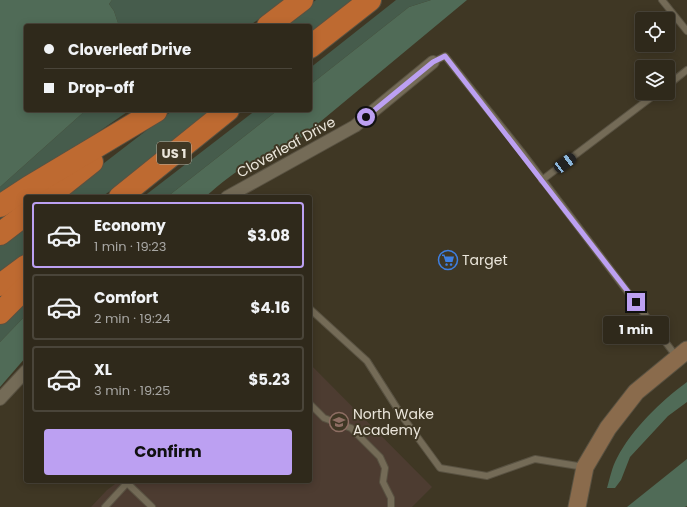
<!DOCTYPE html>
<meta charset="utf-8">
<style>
body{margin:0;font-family:Poppins,sans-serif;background:#3b3528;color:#f1f3f6;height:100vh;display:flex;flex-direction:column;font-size:15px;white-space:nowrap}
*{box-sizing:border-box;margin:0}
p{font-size:13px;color:#a7a6a3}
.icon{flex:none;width:22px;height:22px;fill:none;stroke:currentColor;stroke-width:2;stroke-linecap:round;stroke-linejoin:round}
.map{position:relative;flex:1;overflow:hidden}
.details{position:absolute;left:24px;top:195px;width:288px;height:288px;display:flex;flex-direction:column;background:#2f291b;border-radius:4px;box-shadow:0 2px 10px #0003,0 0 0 1px #4a453a}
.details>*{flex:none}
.hud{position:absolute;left:24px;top:24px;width:288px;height:88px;border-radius:4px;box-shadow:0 2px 10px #0003,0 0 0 1px #4a453a;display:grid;align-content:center;height:88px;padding:0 20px;background:#2f291b}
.buttons{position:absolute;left:635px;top:12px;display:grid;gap:8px}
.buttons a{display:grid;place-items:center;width:40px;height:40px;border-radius:4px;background:#2f291b;box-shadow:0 2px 10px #0003,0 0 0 1px #4a453a;font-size:20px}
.end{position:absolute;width:18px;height:18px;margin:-9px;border:5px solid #bca0f2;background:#111;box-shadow:0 0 0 2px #111}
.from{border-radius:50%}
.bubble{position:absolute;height:28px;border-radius:4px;background:#2f291b;box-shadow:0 2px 10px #0003,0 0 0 1px #4a453a;font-size:13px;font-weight:700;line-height:28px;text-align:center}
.car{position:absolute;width:12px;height:24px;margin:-12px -6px;border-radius:5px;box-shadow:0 0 3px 1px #0007;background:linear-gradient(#222 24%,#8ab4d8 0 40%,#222 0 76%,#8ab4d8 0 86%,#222 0)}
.hud b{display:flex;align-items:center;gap:14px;height:38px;font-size:15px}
.hud b+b{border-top:1px solid #4a453a}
.hud i{width:10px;height:10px;background:#f1f3f6}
ul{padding:7px 0 0;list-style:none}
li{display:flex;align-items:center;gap:12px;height:66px;margin:0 8px 6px;padding:0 12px;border:2px solid #4a453a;border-radius:4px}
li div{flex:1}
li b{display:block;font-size:15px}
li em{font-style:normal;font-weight:700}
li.current{border-color:#bca0f2}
li>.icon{width:36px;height:36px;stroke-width:1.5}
.primary-button{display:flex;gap:8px;margin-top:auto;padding:8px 20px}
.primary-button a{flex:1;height:46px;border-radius:4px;background:#bca0f2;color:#111;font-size:16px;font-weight:700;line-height:46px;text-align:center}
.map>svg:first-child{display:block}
.education{fill:#4d3c31}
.green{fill:#465c4c}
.forest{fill:#506b57}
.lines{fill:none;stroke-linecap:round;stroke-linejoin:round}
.lane-casing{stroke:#595242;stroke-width:8}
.street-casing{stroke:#595242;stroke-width:14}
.secondary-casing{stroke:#595242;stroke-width:19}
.highway-casing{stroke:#595242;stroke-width:24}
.lane{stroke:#746b57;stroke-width:6}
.street{stroke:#746b57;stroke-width:12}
.secondary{stroke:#8a6b4c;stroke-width:17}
.highway{stroke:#be6a31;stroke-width:22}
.route{stroke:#bca0f2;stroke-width:5}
.labels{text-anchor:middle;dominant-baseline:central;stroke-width:4;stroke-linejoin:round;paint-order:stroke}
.shield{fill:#3f3724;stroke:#b7b2a4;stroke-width:1}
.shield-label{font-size:13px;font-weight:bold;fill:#ebe6db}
.street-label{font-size:14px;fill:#ebe6db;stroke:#3f3724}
.poi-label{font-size:14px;fill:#ebe6db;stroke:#3f3724;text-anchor:start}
</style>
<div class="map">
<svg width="687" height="507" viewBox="0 0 687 507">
<rect width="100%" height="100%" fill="#3f3724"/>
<path class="education" d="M310,364L432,487L412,507H91L107,490L119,481H310Z"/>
<g class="green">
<path d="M112,0H286L249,26H119L114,11L109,4Z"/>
<path d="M316,0H358L310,37V26H282Z"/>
<path d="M396,0H431L409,7L310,85V68Z"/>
<path d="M86,110H130L0,200V187Z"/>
<path d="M173,110H215L102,197H60Z"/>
<path d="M256,110H278L167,197H143Z"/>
<path d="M26,223V255L0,275V243Z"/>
<path d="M26,295V315L0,342V322Z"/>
</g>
<g class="forest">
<path d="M0,0H112L109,4L114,11L119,26H26V110H86L0,187Z"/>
<path d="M431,0H467L273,161L264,157C242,165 223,182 205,197H167L278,110H310V85L409,7Z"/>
<path d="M26,315V357L0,387V342Z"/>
<path d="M687,382V402L668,416L630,457L621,480L615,488H607C610,478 612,467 617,458C632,429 661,401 687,382Z"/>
<path d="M687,459V506L685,507H627Z"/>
</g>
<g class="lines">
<g class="lane-casing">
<g id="lane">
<path d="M662,0L687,31"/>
<path d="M433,62L445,56L521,151L676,356"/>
<path d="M668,85L687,70"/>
<path d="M542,180L657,93"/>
<path d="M310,309L367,361L402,416L440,468L487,476L535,459L584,467"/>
<path d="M310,404L324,418L351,428L380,457L385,468L383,482L391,498V507"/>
<path d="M125,481L152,507"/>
<path d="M105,507L127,483"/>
</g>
</g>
<g class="street-casing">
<g id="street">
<path d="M227,197L355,126L433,62"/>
<path d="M0,399L26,371"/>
</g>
</g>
<g class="secondary-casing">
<path id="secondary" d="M577,507L585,467L608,428L636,392L687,350"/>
</g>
<g class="highway-casing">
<g id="highway">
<path d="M268,26L302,0"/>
<path d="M310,47L370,0"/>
<path d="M48,197L92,162"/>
<path d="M120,197L228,110"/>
<path d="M0,206L29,187L156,111"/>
<path d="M0,234L26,214"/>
<path d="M0,285L26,266"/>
<path d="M0,313L26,287"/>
</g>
</g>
<use href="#lane" class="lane"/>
<use href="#street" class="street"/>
<use href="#secondary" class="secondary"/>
<use href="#highway" class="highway"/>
</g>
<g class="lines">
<path class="route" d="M366,117L433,62L445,56L636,302"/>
</g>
<defs>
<g id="supermarket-ring" transform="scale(1)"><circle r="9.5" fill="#3f3724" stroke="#3f7fe0" stroke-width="1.5"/><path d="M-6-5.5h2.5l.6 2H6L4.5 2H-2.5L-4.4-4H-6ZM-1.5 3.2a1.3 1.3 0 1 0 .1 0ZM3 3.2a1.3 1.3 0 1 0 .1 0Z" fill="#3f7fe0"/></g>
<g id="school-ring" transform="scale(1)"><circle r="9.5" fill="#3f3724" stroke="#8d6e63" stroke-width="1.5"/><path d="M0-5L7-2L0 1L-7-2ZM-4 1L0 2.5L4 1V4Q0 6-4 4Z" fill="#8d6e63"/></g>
</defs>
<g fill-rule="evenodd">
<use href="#supermarket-ring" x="448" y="260"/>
<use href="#school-ring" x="339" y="422"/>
</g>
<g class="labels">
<rect class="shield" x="157" y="142" width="34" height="22" rx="3"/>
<g class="shield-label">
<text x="174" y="153">US 1</text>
</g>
<g class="street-label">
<text transform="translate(286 147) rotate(-29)">Cloverleaf Drive</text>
</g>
<g class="poi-label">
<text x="462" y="260">Target</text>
<text x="353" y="414">North Wake<tspan x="353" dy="16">Academy</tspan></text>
</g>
</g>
</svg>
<div class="buttons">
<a><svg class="icon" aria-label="locate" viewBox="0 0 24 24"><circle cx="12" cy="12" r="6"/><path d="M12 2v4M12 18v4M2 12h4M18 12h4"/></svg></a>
<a><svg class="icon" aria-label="layers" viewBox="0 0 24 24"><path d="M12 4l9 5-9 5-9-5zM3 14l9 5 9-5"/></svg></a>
</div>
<i class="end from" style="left:366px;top:117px"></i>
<i class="end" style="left:636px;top:302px"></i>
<div class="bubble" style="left:603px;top:316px;width:66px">1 min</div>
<i class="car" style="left:565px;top:163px;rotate:53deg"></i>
<div class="hud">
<b><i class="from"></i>Cloverleaf Drive</b>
<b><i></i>Drop-off</b>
</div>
<section class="details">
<ul>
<li class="current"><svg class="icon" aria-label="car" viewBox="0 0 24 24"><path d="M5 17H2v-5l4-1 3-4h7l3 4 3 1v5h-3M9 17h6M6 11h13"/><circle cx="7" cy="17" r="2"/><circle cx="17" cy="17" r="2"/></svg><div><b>Economy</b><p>1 min · 19:23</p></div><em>$3.08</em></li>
<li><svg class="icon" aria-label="car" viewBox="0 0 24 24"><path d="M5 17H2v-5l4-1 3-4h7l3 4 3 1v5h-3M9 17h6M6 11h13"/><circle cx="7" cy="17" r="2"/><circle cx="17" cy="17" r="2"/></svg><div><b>Comfort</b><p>2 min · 19:24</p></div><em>$4.16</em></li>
<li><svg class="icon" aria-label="car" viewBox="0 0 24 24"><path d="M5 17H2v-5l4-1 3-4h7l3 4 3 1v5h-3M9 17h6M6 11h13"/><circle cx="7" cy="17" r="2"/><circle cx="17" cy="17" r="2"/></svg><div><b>XL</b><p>3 min · 19:25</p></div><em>$5.23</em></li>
</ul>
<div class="primary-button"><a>Confirm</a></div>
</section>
</div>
